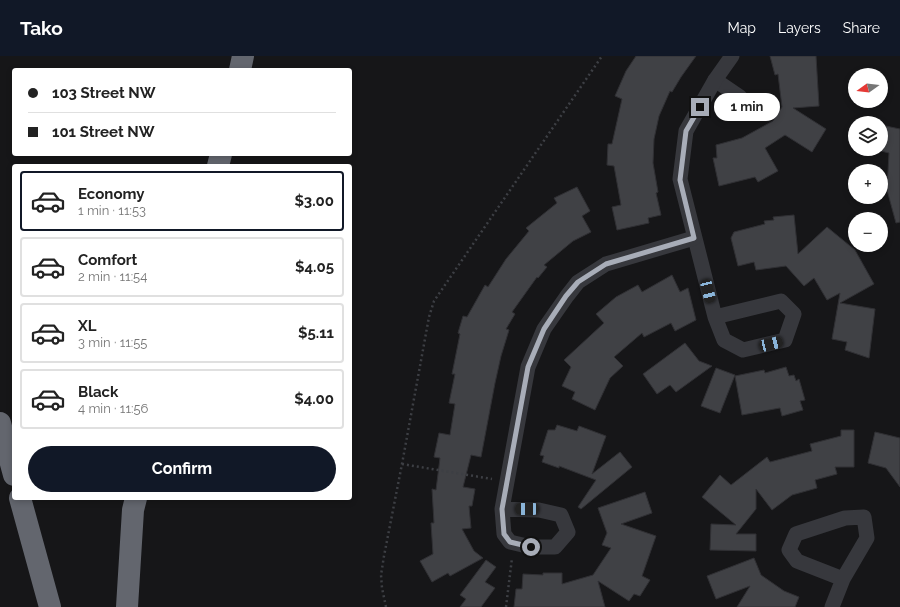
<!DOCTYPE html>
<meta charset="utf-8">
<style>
body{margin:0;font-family:Raleway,sans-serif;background:#f6f6f6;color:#222;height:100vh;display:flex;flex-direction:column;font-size:15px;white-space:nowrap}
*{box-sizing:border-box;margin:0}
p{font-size:13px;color:#767676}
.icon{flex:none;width:22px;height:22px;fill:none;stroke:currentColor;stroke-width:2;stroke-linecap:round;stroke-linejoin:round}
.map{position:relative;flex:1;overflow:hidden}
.side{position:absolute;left:12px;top:108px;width:340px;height:336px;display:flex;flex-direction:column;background:#fff;border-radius:4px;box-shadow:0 2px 6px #0003}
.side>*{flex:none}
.top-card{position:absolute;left:12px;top:12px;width:340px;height:88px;border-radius:4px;box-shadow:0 2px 6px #0003;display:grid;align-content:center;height:88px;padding:0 16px;background:#fff}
.needle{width:26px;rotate:255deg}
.tools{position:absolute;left:848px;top:12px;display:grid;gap:8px}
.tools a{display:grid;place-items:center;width:40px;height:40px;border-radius:50%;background:#fff;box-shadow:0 2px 6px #0003;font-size:20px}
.end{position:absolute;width:18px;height:18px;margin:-9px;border:5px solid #a8adb8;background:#111;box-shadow:0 0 0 2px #111}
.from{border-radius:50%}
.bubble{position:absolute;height:28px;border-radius:14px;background:#fff;box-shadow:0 2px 6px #0003;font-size:13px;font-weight:700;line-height:28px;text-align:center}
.car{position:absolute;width:12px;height:24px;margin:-12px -6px;border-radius:5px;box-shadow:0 0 3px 1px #0007;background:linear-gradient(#222 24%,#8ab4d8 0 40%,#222 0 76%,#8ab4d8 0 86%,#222 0)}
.top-card b{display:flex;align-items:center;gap:14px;height:38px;font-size:15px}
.top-card b+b{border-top:1px solid #e0e0e0}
.top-card i{width:10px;height:10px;background:#222}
ul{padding:7px 0 0;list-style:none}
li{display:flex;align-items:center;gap:12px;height:60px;margin:0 8px 6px;padding:0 8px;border:2px solid #e0e0e0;border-radius:4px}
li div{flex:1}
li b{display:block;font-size:15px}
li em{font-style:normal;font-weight:700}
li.on{border-color:#111827}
li>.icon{width:36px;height:36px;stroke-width:1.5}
.button{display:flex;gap:8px;margin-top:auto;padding:8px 16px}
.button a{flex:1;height:46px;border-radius:24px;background:#111827;color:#fff;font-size:16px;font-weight:700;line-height:46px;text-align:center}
header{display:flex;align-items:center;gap:24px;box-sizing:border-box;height:56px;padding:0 20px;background:#111827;color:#fff}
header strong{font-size:19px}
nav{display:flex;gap:22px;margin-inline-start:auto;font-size:14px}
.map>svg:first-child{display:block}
.building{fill:#404145;stroke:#303034}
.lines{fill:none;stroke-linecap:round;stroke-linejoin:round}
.path{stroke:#3d3f44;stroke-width:2.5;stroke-dasharray:2 3;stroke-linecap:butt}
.street{stroke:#37383d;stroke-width:15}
.highway{stroke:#63666e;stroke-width:22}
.route{stroke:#a8adb8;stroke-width:5}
</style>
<header>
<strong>Tako</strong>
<nav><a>Map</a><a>Layers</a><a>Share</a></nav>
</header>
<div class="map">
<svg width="900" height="551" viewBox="0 0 900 551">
<rect width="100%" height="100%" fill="#161618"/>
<g class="building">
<path d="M636,0H696L681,21L672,36L670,35L659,60L654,83L653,107L658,136L656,137L661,159L648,162L649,167L617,174L612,151L621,149L614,110L607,109L608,88H612L622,43L615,40L626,15Z"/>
<path d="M770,0H816L819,50L793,52L826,73L812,96L785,79L765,92L778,115L758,126L755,121L719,130L713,102H717L716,89L742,82L773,65L782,51L778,18L775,19Z"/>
<path d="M881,69L900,73V166L896,167L887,134L889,97L881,95Z"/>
<path d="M577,131L590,155L582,160L591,176L573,185L544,209L547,211L538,222L537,221L512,256L515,258L506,273L509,274L501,300L495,327L481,401L471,399L463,431L475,433L472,450H469L471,472L462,473L474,495L483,502L450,520L448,517L432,526L420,505L433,498L431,467H434L432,433L436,434L440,402L434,401L439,377L450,379L455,348L449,347L455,318H452L460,278L458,277L463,260L467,261L485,229L488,231L506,203L529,175L526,172L557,147L554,142Z"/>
<path d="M794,159L798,198L827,171L855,194L874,228L840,247L875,253L869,302L845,294L847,286L832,283L840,237L827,244L814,222L804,230L786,210L756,214L754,206L738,210L731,182L734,176L765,168L764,165L774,164L773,161Z"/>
<path d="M672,219L680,236L688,232L696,264L675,275L671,267L644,281L642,277L614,301L623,310L610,322L595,354L572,343L575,336L562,330L571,311L564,304L604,267L596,258L616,241L638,229L642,236Z"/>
<path d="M685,287L699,305L712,310L676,336L670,329L657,338L643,318Z"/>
<path d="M786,311L789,320L794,319L796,325L799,323L805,344L800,345L803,354L782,360L780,352L742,359L735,320L764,314L765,317Z"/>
<path d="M716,312L735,319L720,357L701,350Z"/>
<path d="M557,369L577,375L579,370L606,380L592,418L620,396L632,411L581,453L578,451L596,424L559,410V412L542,406L544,400L540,399L548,374H555Z"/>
<path d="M841,374H854V411H835L837,418L815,424L817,432L792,439L772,454L756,433V453L736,478H756V495L710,494L711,468L736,469L702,441L720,419L731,429L767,401L770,406L812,395L810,388L841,380Z"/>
<path d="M875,376L900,382V431L886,412L868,407Z"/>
<path d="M645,436L652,457L621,468L656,480L642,520L650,524L640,540L634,538L629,545L598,525L605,551H514L516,533H522L523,518L543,519V517H562V528L593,519L611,492L602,489L607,477L598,452Z"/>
<path d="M754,502L761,519L784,535L799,541L795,551H737L750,530L716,543L707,520Z"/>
<path d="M486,504L496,511L485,526L495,532L481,551H460L466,543L460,539Z"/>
</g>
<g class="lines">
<g class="path">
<path d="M402,408L492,423"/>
<path d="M386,551L382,532L381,519L384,500L402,408L429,261L434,245L602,0"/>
<path d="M506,551L512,502"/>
</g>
<g class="street">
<path d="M715,24L740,41"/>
<path d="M715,261L781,245L794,258L785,284L743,294L724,284L715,261L680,123L686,75L715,24L732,0"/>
<path d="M502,453L539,454L561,459L568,476L555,491H531L510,486L504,478L502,453L528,311L544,273L567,240L578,226L606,208L694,182"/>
<path d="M832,551L843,523L867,482L864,461L845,462L796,478L789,494L797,505L843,523"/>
</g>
<g class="highway">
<path d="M240,14L243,0"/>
<path d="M218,110L221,98"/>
<path d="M0,367L14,419"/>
<path d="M20,442L50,551"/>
<path d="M127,551L133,454L136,442"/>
</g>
</g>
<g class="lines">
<path class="route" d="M531,491L510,486L504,478L502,453L528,311L544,273L566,240L578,226L606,208L694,182L680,124L686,75L700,51"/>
</g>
</svg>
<div class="tools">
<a><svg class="needle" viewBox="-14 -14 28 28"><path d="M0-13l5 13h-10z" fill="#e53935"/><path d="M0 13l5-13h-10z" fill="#767676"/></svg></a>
<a><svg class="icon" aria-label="layers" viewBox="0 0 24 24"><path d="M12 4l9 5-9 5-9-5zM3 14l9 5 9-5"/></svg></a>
<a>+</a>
<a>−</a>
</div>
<i class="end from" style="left:531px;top:491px"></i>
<i class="end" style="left:700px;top:51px"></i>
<div class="bubble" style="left:714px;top:37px;width:66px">1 min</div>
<i class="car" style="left:708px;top:235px;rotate:166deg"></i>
<i class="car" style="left:771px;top:288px;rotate:77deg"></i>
<i class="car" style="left:527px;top:453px;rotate:270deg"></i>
<div class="top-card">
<b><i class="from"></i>103 Street NW</b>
<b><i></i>101 Street NW</b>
</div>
<section class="side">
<ul>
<li class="on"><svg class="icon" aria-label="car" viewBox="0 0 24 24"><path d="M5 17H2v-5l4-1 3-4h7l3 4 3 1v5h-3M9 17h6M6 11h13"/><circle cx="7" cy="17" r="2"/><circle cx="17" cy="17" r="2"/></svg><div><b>Economy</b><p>1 min · 11:53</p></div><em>$3.00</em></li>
<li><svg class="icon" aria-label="car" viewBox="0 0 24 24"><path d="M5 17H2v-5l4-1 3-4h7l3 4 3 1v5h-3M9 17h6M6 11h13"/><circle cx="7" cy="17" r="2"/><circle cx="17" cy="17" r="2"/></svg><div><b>Comfort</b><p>2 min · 11:54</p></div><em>$4.05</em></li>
<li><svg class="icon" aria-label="car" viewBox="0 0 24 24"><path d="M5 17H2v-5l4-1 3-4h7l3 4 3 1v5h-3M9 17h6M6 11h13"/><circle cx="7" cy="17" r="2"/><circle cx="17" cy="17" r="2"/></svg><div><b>XL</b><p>3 min · 11:55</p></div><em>$5.11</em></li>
<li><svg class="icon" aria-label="car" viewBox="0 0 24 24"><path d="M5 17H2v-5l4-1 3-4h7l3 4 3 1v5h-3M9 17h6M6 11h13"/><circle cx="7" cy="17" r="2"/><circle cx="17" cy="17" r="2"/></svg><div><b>Black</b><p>4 min · 11:56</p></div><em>$4.00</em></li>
</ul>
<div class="button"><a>Confirm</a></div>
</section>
</div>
